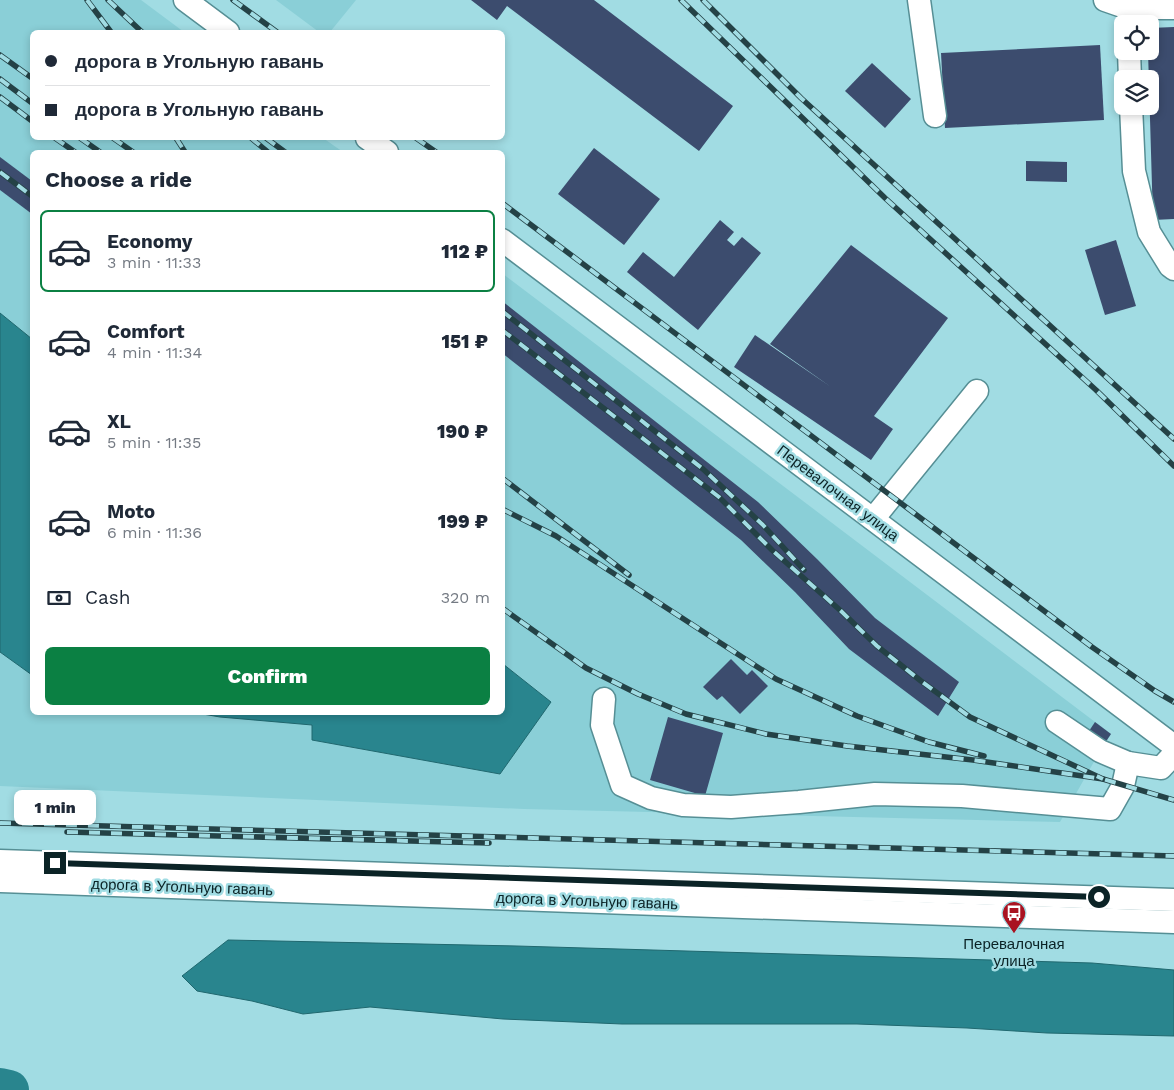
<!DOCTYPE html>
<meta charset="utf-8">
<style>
body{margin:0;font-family:"Work Sans",sans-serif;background:#f6f6f7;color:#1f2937;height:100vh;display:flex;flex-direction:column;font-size:19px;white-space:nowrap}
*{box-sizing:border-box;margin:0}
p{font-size:16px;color:#747a83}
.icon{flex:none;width:28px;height:28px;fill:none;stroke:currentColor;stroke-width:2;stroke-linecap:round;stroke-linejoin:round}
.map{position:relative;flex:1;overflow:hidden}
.sheet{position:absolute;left:30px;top:150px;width:475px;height:565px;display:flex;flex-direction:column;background:#fff;border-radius:8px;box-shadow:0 2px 8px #0003}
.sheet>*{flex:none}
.top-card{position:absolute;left:30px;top:30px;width:475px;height:110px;border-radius:8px;box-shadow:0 2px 8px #0003;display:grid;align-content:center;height:110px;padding:0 15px;background:#fff}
.buttons{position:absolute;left:1114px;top:15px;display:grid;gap:10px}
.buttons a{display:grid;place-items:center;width:45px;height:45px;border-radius:8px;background:#fff;box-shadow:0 2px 8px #0003;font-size:25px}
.end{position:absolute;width:22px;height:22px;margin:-11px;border:6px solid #0b2326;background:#fff;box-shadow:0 0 0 2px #fff}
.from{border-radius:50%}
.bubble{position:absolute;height:35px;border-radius:8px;background:#fff;box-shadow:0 2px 8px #0003;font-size:16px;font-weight:800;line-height:35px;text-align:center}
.top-card b{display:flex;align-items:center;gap:18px;height:48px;font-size:19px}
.top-card b+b{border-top:1px solid #e0e1e3}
.top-card i{width:12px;height:12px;background:#1f2937}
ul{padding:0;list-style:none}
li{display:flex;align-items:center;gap:15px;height:82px;margin:0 10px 8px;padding:0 5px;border:2px solid transparent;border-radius:8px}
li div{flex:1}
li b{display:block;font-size:19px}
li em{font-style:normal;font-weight:800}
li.on{border-color:#0b8043}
li>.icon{width:45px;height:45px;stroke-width:1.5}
h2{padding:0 15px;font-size:22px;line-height:60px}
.pay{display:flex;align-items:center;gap:12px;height:55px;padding:0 15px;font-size:19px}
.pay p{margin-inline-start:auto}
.action{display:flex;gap:10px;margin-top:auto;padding:10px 15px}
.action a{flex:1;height:58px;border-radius:8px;background:#0b8043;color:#fff;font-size:20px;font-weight:800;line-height:58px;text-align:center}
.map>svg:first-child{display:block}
.built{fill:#8acfd7}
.water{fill:#29858e;stroke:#20686f}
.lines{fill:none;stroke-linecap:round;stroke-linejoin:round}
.river{stroke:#29858e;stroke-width:40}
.building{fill:#3c4c6e}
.minor-casing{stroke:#568f95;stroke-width:25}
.minor{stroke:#fff;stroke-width:22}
.rail-casing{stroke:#244246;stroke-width:5.5}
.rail{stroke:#a1dce3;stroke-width:4;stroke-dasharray:11;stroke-linecap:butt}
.route{stroke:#0b2326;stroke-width:6}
.labels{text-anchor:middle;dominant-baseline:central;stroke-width:5;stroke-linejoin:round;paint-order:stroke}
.street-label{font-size:15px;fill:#0b2326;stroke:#a1dce3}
.poi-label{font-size:15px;fill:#0b2326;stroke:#a1dce3}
</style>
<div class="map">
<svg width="1174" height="1090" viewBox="0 0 1174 1090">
<rect width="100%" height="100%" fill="#a1dce3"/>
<g class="built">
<path d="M0,0H141L184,32H32V138H323L343,152H32V339L0,313Z"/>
<path d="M276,0H356L330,32H319Z"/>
<path d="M503,274L1111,734L1100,751L1060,822L524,809L0,786V652L32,675V712H197L220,717L312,725V740L500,774L551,702L503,664Z"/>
</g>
<g class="water">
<path d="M0,313L32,339V675L0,652Z"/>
<path d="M503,664L551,702L500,774L312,740V725L220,717L197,713L502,712Z"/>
<path d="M228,940L517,946L1092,963L1174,970V1036L1047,1033L967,1028L857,1024H622L503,1019L370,1007L303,1014L252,1001L197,991L182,976Z"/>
</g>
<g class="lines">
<path class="river" d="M0,1088L9,1090"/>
</g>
<g class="building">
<path d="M471,0H594L733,106L699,151L507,6L497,20Z"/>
<path d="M1174,27V219L1153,220L1148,51H1150V28Z"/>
<path d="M1100,45L1104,120L945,128L941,53Z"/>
<path d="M872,63L911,99L885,128L845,91Z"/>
<path d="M594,148L660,199L624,245L558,194Z"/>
<path d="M0,157L32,181V214L0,190Z"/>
<path d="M1026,161L1067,162V182L1026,181Z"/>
<path d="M720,220L734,232L727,240L734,246L742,237L761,253L698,330L627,272L643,252L674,277Z"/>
<path d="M1116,240L1136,306L1105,315L1085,250Z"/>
<path d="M851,245L948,318L874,416L893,429L871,460L734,367L755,335L831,387L770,344Z"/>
<path d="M502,301L758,502L817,559L875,618L959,682L938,716L849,649L795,592L741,540L502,353Z"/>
<path d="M731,659L747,675L752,670L768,686L740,714L722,696L717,700L703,687Z"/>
<path d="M668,717L723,733L705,796L650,780Z"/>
<path d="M1095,722L1111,734L1105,743L1089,731Z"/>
</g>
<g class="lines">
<g class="minor-casing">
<g id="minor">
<path d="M185,0L228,32"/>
<path d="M919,0L935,116"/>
<path d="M1105,0L1128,8H1174"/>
<path d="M1129,51L1130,79"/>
<path d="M1131,106L1134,171L1149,232L1170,266L1174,269"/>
<path d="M367,138L387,152"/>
<path d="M502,240L1174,746"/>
<path d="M873,519L977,391"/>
<path d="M604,699L602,725L622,785L651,798L683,805L731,807L799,802L875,794L962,796L1110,809L1123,786L1128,763"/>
<path d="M1057,722L1100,751L1128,763L1161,768L1174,754"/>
<path d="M0,861L1174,900"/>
<path d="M0,881L1174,922"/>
</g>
</g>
<use href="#minor" class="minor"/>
<g class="rail-casing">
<g id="rail">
<path d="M87,0L111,32"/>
<path d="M108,0L142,32"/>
<path d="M233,0L277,32"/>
<path d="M681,0L885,198L1096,390L1174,466"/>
<path d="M703,0L801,98L1174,439"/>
<path d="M0,55L32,78"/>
<path d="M0,79L32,103"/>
<path d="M0,97L32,121"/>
<path d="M55,138L75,152"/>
<path d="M80,138L100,152"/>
<path d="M113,138L133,152"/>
<path d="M176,138L185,152"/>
<path d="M251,138L268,152"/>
<path d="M266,138L285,152"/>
<path d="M416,138L436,152"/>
<path d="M0,172L32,196"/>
<path d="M502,203L1092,647L1155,691L1174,702"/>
<path d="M502,311L703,469L763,525L804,570"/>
<path d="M502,330L719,497L772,550L841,611L877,646L921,681L970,717L1103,779"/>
<path d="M502,478L629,575"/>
<path d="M502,509L556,536L776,679L857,716L929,742L984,756"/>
<path d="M502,608L586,668L638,694L686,714L766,734L847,746L973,760L1103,779L1174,800"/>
<path d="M0,823L1174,856"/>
<path d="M67,832L489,843"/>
</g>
</g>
<use href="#rail" class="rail"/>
</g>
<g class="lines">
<path class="route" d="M55,863L1099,897"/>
</g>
<defs>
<g id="bus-pin" transform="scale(1.25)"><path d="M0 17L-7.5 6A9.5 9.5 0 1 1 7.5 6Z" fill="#a91321" stroke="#a1dce3"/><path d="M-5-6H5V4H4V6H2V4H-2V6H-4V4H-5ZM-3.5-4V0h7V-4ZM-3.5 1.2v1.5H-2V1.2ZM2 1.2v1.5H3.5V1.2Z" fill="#fff"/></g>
</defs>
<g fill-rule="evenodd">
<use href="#bus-pin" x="1014" y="913"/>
</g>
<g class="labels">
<g class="street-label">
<text transform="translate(838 493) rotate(37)">Перевалочная улица</text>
<text transform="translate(182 887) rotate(2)">дорога в Угольную гавань</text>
<text transform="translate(587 901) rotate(2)">дорога в Угольную гавань</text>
</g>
<g class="poi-label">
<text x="1014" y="944">Перевалочная<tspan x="1014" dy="17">улица</tspan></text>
</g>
</g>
</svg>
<div class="buttons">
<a><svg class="icon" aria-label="locate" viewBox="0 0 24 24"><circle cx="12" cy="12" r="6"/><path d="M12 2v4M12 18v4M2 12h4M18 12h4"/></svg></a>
<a><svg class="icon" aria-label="layers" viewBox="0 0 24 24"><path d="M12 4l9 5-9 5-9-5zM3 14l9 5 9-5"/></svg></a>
</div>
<i class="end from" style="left:1099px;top:897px"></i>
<i class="end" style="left:55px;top:863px"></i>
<div class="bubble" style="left:14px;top:790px;width:82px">1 min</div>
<div class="top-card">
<b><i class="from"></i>дорога в Угольную гавань</b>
<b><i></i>дорога в Угольную гавань</b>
</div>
<section class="sheet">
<h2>Choose a ride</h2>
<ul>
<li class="on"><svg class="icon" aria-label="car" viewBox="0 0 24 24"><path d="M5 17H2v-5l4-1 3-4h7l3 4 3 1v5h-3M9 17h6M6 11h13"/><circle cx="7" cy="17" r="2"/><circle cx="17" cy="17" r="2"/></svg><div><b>Economy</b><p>3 min · 11:33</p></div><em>112 ₽</em></li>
<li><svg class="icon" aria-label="car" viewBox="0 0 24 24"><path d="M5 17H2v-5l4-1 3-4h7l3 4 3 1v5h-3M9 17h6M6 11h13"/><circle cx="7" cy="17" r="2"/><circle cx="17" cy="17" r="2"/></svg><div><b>Comfort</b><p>4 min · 11:34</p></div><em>151 ₽</em></li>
<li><svg class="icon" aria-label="car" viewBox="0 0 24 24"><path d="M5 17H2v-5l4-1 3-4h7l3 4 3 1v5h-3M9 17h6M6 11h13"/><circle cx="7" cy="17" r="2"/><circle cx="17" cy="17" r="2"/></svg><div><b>XL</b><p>5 min · 11:35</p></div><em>190 ₽</em></li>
<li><svg class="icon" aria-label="car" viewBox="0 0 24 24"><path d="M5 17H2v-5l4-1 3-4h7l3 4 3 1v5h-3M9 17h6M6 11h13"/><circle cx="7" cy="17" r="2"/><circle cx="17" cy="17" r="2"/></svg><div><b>Moto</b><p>6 min · 11:36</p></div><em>199 ₽</em></li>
</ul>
<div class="pay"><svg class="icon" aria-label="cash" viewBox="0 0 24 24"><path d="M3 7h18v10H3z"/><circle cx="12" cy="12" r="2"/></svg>Cash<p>320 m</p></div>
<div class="action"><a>Confirm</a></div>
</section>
</div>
